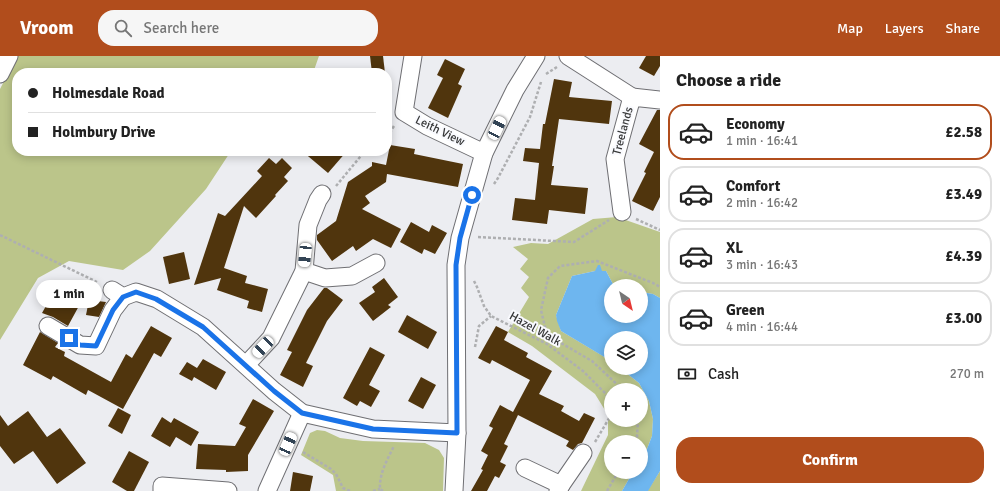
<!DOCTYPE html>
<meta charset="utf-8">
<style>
body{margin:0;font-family:Signika,sans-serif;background:#f6f6f6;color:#222;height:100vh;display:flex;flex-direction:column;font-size:15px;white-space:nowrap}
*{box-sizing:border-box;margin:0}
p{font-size:13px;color:#767676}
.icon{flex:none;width:22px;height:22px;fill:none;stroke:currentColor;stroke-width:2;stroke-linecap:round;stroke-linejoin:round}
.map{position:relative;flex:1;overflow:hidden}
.panel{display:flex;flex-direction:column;background:#fff;width:340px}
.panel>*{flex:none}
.top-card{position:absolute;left:12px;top:12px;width:380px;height:88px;border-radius:16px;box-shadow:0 2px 10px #0003;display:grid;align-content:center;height:88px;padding:0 16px;background:#fff}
.needle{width:26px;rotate:145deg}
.fabs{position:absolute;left:604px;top:223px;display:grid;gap:8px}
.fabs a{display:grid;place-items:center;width:44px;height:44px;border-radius:50%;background:#fff;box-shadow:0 2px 10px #0003;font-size:20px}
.end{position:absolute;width:18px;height:18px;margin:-9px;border:5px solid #1a73e8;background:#fff;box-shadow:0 0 0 2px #fff}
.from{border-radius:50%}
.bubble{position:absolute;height:28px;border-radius:14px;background:#fff;box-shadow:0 2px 10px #0003;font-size:13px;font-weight:800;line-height:28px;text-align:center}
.car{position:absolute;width:12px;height:24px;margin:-12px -6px;border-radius:5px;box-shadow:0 0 3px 1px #0007;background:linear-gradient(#fff 24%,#345 0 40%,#fff 0 76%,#345 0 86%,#fff 0)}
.top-card b{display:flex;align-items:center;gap:14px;height:38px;font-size:15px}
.top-card b+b{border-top:1px solid #e0e0e0}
.top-card i{width:10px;height:10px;background:#222}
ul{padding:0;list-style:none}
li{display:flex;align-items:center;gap:12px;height:56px;margin:0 8px 6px;padding:0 8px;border:2px solid #e0e0e0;border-radius:16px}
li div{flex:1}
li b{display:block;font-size:15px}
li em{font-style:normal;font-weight:800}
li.active{border-color:#b14d1c}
li>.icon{width:36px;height:36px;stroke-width:1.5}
h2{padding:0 16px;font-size:18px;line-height:48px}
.pay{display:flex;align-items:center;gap:10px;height:44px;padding:0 16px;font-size:15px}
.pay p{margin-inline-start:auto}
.cta{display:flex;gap:8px;margin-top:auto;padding:8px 16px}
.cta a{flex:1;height:46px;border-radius:16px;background:#b14d1c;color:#fff;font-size:16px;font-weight:800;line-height:46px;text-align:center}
header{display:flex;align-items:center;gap:24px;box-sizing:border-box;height:56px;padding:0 20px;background:#b14d1c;color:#fff}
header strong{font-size:19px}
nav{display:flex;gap:22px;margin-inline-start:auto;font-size:14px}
.search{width:280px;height:36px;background:#f6f6f6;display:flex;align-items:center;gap:10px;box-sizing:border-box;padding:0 14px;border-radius:16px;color:#767676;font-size:15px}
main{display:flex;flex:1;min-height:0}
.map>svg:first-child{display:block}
.green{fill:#bbc58a;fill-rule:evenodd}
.water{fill:#6eb6ef}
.building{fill:#50350d}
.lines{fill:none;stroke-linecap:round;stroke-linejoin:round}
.minor-casing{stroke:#6f6f73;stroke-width:19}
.path{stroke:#aeafb1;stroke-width:2.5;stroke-dasharray:3 2;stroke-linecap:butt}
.minor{stroke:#fff;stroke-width:17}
.route{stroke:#1a73e8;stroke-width:5}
.labels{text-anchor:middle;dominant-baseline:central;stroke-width:4;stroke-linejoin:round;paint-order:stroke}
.street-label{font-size:12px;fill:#373839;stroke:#f9fafe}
</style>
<header>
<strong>Vroom</strong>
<div class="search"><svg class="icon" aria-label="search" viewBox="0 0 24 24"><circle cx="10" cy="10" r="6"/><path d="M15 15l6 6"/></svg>Search here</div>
<nav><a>Map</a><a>Layers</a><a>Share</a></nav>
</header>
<main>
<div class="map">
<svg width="660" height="435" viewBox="0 0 660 435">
<rect width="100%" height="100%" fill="#ecedf1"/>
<g class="green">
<path d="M17,0H319L313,17H17V95H231L206,133L150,195L123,214L69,205L38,222L0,284V33Z"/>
<path d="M617,161L660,176V242L653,238L641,236V230H614L606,215H595L572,220L556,259L561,275L608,303L611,305V312H620L639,327L649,345L653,363L652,380L647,393L641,403V386H611V416H633L622,435H581L608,379V359L595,338L532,290L508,276L529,241L521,232L529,221L520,213L528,203L513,191L531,187L548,188L593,163ZM611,334H641V364H611Z"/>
<path d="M317,374L325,375L340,382L363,385L425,387L439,394L444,402L443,435H336L333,419L301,399L310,377Z"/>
<path d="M660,415V435H648V434Z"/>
</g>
<path class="water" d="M598,209H600L602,215H606L614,230H611V260H641V236L653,238L660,242V415L648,435H622L633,416H641V403L647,393L652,380L653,363L649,345L639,327L620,312H641V282H611V305L561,275L557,265L556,259L572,220L595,215Z"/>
<g class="building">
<path d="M370,0H383L385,17H372Z"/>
<path d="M646,0H660V10L654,20L639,12Z"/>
<path d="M445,3L465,13L458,28L462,30L448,62L428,52L443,22L437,19Z"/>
<path d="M554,23L572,26L569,41L612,45L609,68L559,63L552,110H554L551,129L588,132L585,158L549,154L547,168L512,164L515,142L535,144L539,107L523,105L525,92L540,93L543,68H545Z"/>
<path d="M657,54H660V141L653,155L632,145L646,117L644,116L654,96L639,88Z"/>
<path d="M390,89L415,93L414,98L463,108L458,131L387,118L386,126L365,140L370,147L362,153L401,173L391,192L373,183L356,195L353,190L332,205L317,184V179L336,165L348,126L372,110V106L386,109Z"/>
<path d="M302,95H347L328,117Z"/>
<path d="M269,102L276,108L282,102L292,112L284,121L288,125L275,139L276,140L256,162L244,150L224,212L247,220L245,227L268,233L262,256L247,252L249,245L217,234L221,222L194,229L218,157L225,160L262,120L257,115Z"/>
<path d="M411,166L429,176L432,169L447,177L435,198L424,193L422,198L400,186Z"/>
<path d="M184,196L190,223L169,228L163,201Z"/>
<path d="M384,222L398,241L388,249L391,251L373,265L359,247L375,236L372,231Z"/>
<path d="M324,232H327L343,244L327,265L306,307L313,310L303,331L280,319L292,296L287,294L307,254Z"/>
<path d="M55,234L80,248L68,270L53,261L42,257Z"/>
<path d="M89,244L106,246L99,261L86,259Z"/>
<path d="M407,259L437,276L428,293L398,276Z"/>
<path d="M151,270L172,282L161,301L154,297L123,353L88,334L86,339L53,320L51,324L23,309L40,276L58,287L55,291L65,296L64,300L111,326L126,298L132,302Z"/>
<path d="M496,270L508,276L504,284L528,297L526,301L552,315L539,338L564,350L561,355L579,365L584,357L595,362L582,387L578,388L573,394L566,390L569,385L518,359L504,388L508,390L500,406L506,409L499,422L495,420L487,435H471L483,414L481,413L488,399L481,395L493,372L489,370L500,349L513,356L530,324L492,304L490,308L478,302Z"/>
<path d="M370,291L385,299L369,329L380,335L371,351L360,345L357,350L343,342Z"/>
<path d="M203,303L226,316L216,334L194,321L192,325L179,318L187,306L197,312Z"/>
<path d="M421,321L436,329L423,353L408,345Z"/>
<path d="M253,343L274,355L248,399V415L226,416V414L196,413L198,388L235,390L246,371L239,368Z"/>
<path d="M118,352L131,359L122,378L108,370Z"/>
<path d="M28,355L47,381L60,372L86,407L57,428L33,395L14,408L0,390V359L8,370Z"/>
<path d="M162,361L171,367L174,362L199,376L191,390L176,381L170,391L151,380Z"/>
<path d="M129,395L149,406L134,435H127L112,426Z"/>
<path d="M293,416L313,420L310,435H290Z"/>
</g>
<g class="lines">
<g class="minor-casing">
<g id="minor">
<path d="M413,0L404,56L427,70L484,97"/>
<path d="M568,0L632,41"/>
<path d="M0,18L9,0"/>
<path d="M622,156L615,103L632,41L660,44"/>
<path d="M304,215L325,222L352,220L376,207"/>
<path d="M112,234L123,241L136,236L157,243L203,271L274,335L302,357L373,373L457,377"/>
<path d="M48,270L80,289L96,290L113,254L123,241"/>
<path d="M246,309L271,282L304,215L308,169L318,144L322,138"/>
<path d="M525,412L561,429L558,435"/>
<path d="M561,429L583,397"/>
<path d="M162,435V430L228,435"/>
<path d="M267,435L302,357"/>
<path d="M454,435L457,377L456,209L460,182L484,97L515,34L536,0"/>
</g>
</g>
<g class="path">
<path d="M546,18L557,11"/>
<path d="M387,81L394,70"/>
<path d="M494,128L498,122L530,61L541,26"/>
<path d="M336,130L365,95"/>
<path d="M636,163L660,174"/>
<path d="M0,179L97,226"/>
<path d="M478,181L574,186L609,164"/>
<path d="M474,225L477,231L484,250L491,260L547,288L583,315L606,338L611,351"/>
<path d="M475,291L479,270L491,260"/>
<path d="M623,334L592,305L554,283L545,271L541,254L548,222L560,210L597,205L653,227L660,231"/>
<path d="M595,386L611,359"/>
<path d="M635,386L637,381L638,364"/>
<path d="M303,396L331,413L336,418L343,432L350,435"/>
<path d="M373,435L380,433"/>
<path d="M383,435L380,433C379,418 387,404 394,390"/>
<path d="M607,435L618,416"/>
</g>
<use href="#minor" class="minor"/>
</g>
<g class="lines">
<path class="route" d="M69,282L80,289L96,290L113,254L123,241L136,236L156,243L203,271L274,335L302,357L373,373L457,377L456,209L460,182L472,139"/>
</g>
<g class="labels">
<g class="street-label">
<text transform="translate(440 75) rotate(26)">Leith View</text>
<text transform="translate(623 75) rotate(-75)">Treelands</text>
<text transform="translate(535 273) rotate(29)">Hazel Walk</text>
</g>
</g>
</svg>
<div class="fabs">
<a><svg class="needle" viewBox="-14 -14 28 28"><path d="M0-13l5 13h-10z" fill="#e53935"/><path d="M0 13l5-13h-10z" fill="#767676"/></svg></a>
<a><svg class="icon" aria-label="layers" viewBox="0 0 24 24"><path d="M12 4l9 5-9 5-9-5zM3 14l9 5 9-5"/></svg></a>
<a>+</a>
<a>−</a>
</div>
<i class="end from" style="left:472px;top:139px"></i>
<i class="end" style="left:69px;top:282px"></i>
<div class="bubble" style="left:36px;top:224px;width:66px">1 min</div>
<i class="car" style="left:497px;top:72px;rotate:26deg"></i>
<i class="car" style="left:305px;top:199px;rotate:186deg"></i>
<i class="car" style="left:263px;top:291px;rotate:224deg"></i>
<i class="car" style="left:288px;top:388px;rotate:24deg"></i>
<div class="top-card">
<b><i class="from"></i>Holmesdale Road</b>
<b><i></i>Holmbury Drive</b>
</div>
</div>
<section class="panel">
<h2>Choose a ride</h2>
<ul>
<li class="active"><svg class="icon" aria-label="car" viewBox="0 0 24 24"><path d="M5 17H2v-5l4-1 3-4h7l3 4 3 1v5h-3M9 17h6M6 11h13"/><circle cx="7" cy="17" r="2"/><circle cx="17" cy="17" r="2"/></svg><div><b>Economy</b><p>1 min · 16:41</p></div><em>£2.58</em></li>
<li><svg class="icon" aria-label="car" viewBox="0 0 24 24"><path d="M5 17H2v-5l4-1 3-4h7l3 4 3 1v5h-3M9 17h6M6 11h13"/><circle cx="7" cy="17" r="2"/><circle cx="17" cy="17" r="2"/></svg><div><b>Comfort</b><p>2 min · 16:42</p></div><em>£3.49</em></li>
<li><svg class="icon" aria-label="car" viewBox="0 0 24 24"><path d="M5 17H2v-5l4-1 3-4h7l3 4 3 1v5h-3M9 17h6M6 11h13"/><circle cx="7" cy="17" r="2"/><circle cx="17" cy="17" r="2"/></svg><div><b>XL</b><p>3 min · 16:43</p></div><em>£4.39</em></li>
<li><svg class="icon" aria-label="car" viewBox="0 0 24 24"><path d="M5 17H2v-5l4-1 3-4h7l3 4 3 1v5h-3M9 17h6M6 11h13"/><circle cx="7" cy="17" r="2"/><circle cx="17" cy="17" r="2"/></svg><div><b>Green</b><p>4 min · 16:44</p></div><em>£3.00</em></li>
</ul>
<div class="pay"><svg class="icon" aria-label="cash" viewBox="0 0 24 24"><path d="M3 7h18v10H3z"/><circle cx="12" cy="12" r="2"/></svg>Cash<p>270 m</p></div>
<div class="cta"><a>Confirm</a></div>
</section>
</main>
